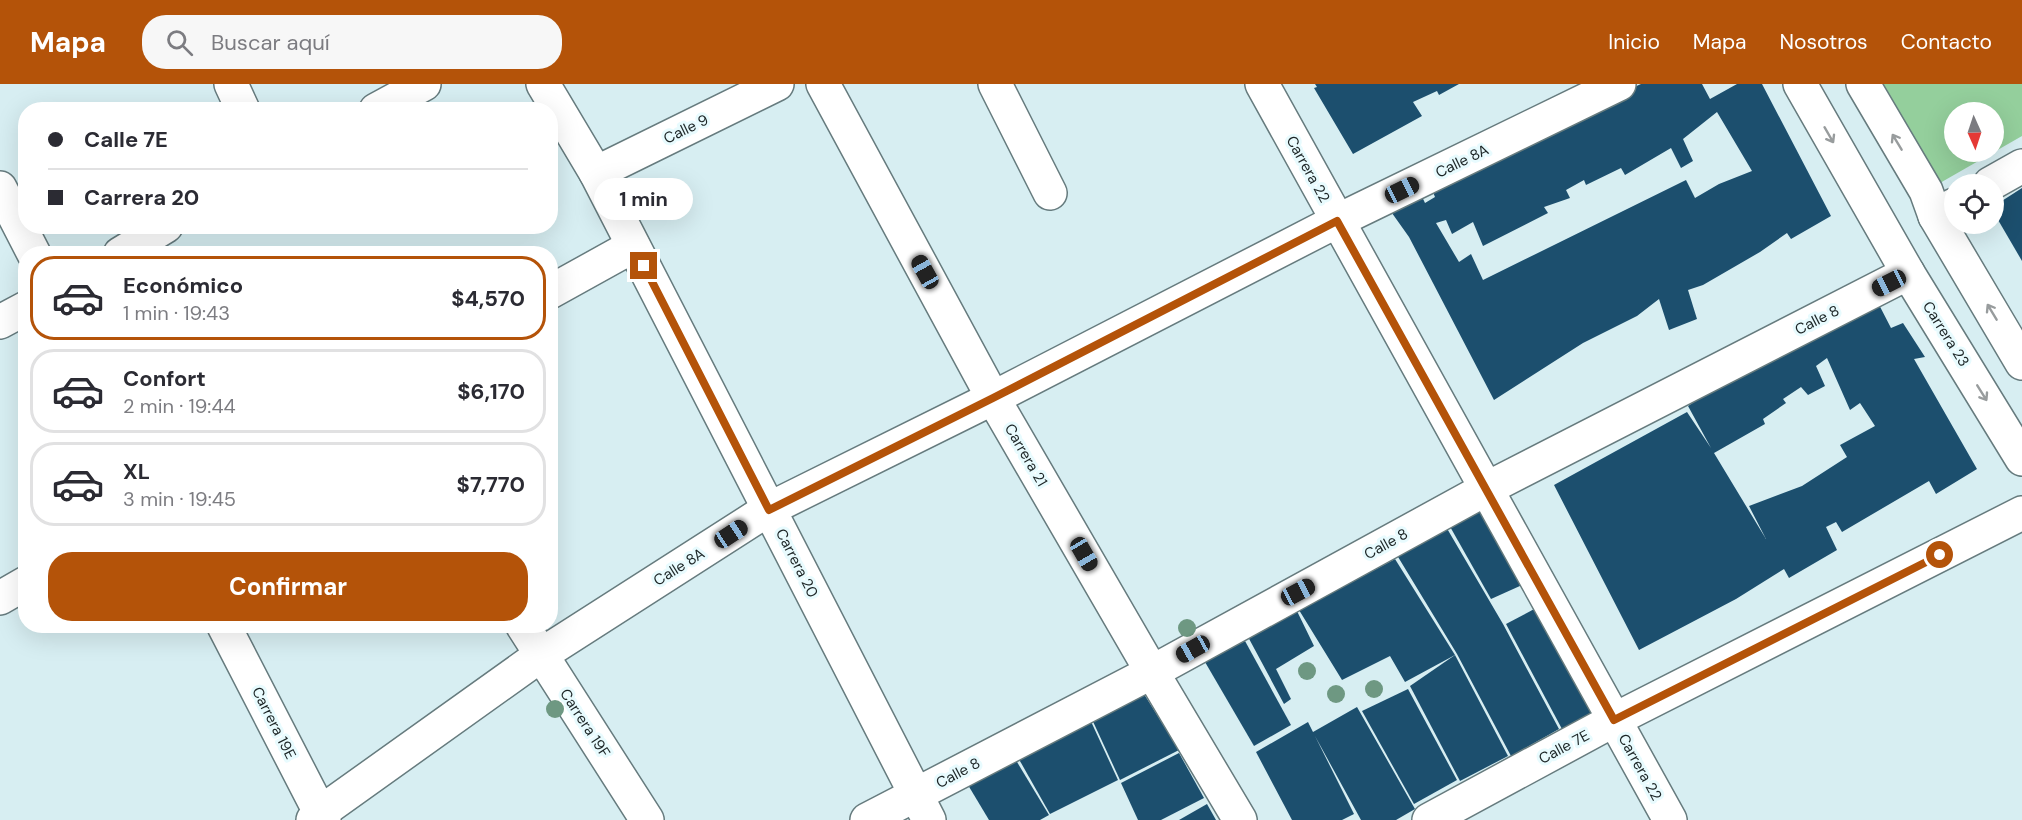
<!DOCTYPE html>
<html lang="es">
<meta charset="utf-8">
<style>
body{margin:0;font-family:"DM Sans",sans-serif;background:#f7f7f7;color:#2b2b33;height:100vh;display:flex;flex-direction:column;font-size:22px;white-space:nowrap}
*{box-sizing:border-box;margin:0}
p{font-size:20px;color:#7c7c81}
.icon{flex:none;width:33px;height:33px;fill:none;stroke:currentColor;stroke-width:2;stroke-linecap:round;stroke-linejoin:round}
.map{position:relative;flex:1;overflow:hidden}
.side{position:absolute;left:18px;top:162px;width:540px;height:387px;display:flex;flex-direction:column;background:#fff;border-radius:24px;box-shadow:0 6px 24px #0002}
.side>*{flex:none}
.top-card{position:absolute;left:18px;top:18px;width:540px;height:132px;border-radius:24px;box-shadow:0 6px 24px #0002;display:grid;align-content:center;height:132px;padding:0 30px;background:#fff}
.needle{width:39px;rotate:177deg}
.fabs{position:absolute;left:1944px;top:18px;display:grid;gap:12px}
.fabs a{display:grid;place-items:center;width:60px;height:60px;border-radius:50%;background:#fff;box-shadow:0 6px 24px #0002;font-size:30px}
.end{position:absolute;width:27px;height:27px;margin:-14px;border:8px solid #b45309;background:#fff;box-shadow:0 0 0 3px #fff}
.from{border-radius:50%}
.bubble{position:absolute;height:42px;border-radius:21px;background:#fff;box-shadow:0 6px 24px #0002;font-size:20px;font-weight:700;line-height:42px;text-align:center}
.car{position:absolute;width:18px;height:36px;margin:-18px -9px;border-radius:8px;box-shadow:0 0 4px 2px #0007;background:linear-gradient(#222 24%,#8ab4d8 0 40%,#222 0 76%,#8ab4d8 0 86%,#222 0)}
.top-card b{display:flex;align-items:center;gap:21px;height:57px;font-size:22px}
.top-card b+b{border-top:2px solid #e1e1e2}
.top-card i{width:15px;height:15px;background:#2b2b33}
ul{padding:10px 0 0;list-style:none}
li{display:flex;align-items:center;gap:18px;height:84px;margin:0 12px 9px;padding:0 18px;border:3px solid #e1e1e2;border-radius:24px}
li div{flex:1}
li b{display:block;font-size:22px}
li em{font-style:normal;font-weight:700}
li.active{border-color:#b45309}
li>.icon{width:54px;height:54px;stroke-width:1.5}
.action{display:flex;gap:12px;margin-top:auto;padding:12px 30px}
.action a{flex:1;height:69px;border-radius:24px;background:#b45309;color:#fff;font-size:24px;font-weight:700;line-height:69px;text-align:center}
header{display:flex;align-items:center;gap:36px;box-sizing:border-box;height:84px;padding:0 30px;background:#b45309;color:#fff}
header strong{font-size:28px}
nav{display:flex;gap:33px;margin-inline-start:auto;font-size:21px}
.search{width:420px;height:54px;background:#f7f7f7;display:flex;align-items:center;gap:15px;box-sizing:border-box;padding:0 21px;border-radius:24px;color:#7c7c81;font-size:22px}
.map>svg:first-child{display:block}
.green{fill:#94cf9c;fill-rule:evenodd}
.building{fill:#1c4f6e;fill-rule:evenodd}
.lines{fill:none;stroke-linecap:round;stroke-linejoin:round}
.minor-casing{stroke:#667b7e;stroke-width:36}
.major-casing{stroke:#667b7e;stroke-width:36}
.minor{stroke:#fff;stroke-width:33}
.major{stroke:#fff;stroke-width:33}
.tree{fill:#6e9882}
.oneway{stroke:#989c9d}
.route{stroke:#b45309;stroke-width:8}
.labels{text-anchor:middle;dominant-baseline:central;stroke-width:6;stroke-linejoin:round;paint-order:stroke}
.street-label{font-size:15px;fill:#1b2425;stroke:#e8fbfe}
</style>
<header>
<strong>Mapa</strong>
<div class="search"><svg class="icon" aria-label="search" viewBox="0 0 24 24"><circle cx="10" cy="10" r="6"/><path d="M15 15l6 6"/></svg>Buscar aquí</div>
<nav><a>Inicio</a><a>Mapa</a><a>Nosotros</a><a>Contacto</a></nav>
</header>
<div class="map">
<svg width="2022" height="736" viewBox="0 0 2022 736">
<rect width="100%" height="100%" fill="#d7eef2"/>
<path class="green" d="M1868,0H2022V52L1926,107ZM1954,28H1994V68H1954Z"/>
<g class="building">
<path d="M1315,0H1459L1439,11L1437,7L1413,18L1422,32L1353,70L1314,4L1317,3Z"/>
<path d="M1641,0H1702L1710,15L1737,0H1762L1831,132L1791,155L1787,149L1760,168L1703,201L1688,206L1697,235L1669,246L1659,215L1637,232L1583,259L1494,316L1409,153L1382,115L1414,96L1425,119L1435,113L1428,96ZM1717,28L1752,87L1719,100L1695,114L1686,96L1483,196L1471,170L1459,178L1436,139L1446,136L1452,150L1473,138L1483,162L1548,129L1544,123L1570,114L1566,106L1584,96L1586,101L1621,84L1625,91L1671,64L1681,84L1693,77L1683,55Z"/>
<path d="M2022,104V177L1994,129V122Z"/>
<path d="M1874,211L1891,244L1903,239L1925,273L1914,275L1977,385L1936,410L1929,397L1842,448L1836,438L1826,443L1837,466L1789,494L1784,485L1736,515L1639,566L1554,401L1687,328L1711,364L1688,322L1736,290ZM1827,274L1850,326L1860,319L1875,342L1840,361L1847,373L1802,402L1749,422L1766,455L1714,369L1765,340L1763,335L1786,319L1783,315L1801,303L1808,311L1825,302L1816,282Z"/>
<path d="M1484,412L1531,497L1491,515L1444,432Z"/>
<path d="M1442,436L1503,540L1559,645L1511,672L1457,570L1392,463Z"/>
<path d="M1395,475L1455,571L1405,598L1390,572L1342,596L1299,526Z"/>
<path d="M1295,523L1314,562L1276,585L1291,615L1284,620L1247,551Z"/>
<path d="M1538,523L1604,626L1562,645L1506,540Z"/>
<path d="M1245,557L1291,641L1254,662L1205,578Z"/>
<path d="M1455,571L1508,672L1460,697L1410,602Z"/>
<path d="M1408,605L1457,696L1414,720L1362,627Z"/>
<path d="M1144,610L1179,666L1120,696L1090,631Z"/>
<path d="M1357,623L1415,725L1396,736H1361L1315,652L1354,730L1342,736H1292L1256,668L1308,638L1313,648Z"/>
<path d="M1088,631L1118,696L1050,730L1016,670Z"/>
<path d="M1179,669L1204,714L1161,736H1138L1121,699Z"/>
<path d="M1014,673L1049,731L1040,736H989L968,701Z"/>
<path d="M1207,720L1216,736H1179Z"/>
</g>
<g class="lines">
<g class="minor-casing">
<g id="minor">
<path d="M231,0L243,26"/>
<path d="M543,0L596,89L929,736"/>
<path d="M823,0L993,314L1152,588L1240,736"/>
<path d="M995,0L1050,109"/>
<path d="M1262,0L1670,736"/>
<path d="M376,26L424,0"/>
<path d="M596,89L777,0"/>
<path d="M1990,100L2022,82"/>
<path d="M0,104L34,170"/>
<path d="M1935,132L1954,121"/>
<path d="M120,170L166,142"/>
<path d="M550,208L633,162"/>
<path d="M0,238L26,224"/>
<path d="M0,514L26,499"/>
<path d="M224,542L324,736"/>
<path d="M523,542L647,736"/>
<path d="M313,736L320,729L541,571L769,425L993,314L1337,137L1619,0"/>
<path d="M867,736L1152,588L1486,405L1908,189"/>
<path d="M1429,736L1614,636L2022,429"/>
</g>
</g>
<g class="major-casing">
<g id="major">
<path d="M1800,0L1908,189L2022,375"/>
<path d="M1863,0L1926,107L1935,132L2022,279"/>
</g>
</g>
<use href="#minor" class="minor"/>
<use href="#major" class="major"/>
</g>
<g class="tree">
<circle cx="1187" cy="544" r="9"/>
<circle cx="1307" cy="587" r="9"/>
<circle cx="1374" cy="605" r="9"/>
<circle cx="1336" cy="610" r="9"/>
<circle cx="555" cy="625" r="9"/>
</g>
<defs><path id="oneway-shaft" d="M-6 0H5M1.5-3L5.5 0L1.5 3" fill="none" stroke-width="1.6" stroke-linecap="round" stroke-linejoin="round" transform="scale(1.5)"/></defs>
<g class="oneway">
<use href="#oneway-shaft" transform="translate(1829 51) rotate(60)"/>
<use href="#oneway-shaft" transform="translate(1897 58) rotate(-121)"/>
<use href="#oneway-shaft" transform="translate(1992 228) rotate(-121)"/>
<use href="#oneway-shaft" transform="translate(1982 309) rotate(58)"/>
</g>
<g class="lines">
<path class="route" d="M644,182L769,426L993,314L1337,137L1614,636L1940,471"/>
</g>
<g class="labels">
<g class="street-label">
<text transform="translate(686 45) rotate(-26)">Calle 9</text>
<text transform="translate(1462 77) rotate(-26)">Calle 8A</text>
<text transform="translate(1308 85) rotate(61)">Carrera 22</text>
<text transform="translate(1817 236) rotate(-27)">Calle 8</text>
<text transform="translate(1946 250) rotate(58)">Carrera 23</text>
<text transform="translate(1026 371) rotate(60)">Carrera 21</text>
<text transform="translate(1386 460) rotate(-29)">Calle 8</text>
<text transform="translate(797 479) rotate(63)">Carrera 20</text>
<text transform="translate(679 483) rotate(-32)">Calle 8A</text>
<text transform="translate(274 639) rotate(63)">Carrera 19E</text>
<text transform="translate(585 639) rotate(57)">Carrera 19F</text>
<text transform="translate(1564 663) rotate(-28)">Calle 7E</text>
<text transform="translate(1640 683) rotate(61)">Carrera 22</text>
<text transform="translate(958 689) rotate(-28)">Calle 8</text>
</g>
</g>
</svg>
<div class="fabs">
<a><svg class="needle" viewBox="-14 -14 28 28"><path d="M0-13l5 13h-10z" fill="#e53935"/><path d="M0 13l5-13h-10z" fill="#7c7c81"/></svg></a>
<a><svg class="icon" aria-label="locate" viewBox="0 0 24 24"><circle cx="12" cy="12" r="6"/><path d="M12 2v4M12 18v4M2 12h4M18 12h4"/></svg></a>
</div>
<i class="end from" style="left:1940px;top:471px"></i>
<i class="end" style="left:644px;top:182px"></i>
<div class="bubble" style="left:594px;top:94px;width:99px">1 min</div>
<i class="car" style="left:1402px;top:106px;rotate:64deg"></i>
<i class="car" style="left:925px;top:188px;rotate:331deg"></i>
<i class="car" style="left:1889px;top:199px;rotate:243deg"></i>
<i class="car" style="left:731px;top:450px;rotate:57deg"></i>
<i class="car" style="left:1084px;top:470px;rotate:150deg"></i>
<i class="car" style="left:1298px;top:508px;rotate:62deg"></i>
<i class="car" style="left:1193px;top:565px;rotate:241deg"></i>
<div class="top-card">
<b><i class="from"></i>Calle 7E</b>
<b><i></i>Carrera 20</b>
</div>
<section class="side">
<ul>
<li class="active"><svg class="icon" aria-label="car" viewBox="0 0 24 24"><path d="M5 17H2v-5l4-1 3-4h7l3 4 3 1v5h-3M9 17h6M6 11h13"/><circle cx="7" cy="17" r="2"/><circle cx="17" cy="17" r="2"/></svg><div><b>Económico</b><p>1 min · 19:43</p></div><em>$4,570</em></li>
<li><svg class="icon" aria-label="car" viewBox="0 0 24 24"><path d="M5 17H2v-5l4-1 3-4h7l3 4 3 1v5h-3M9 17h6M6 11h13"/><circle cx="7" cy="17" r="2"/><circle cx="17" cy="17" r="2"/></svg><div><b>Confort</b><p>2 min · 19:44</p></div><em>$6,170</em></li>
<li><svg class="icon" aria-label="car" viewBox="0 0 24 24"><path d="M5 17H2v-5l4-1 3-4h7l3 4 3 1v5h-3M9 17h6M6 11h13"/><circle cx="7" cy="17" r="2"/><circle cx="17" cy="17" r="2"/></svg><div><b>XL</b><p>3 min · 19:45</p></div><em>$7,770</em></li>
</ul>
<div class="action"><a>Confirmar</a></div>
</section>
</div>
